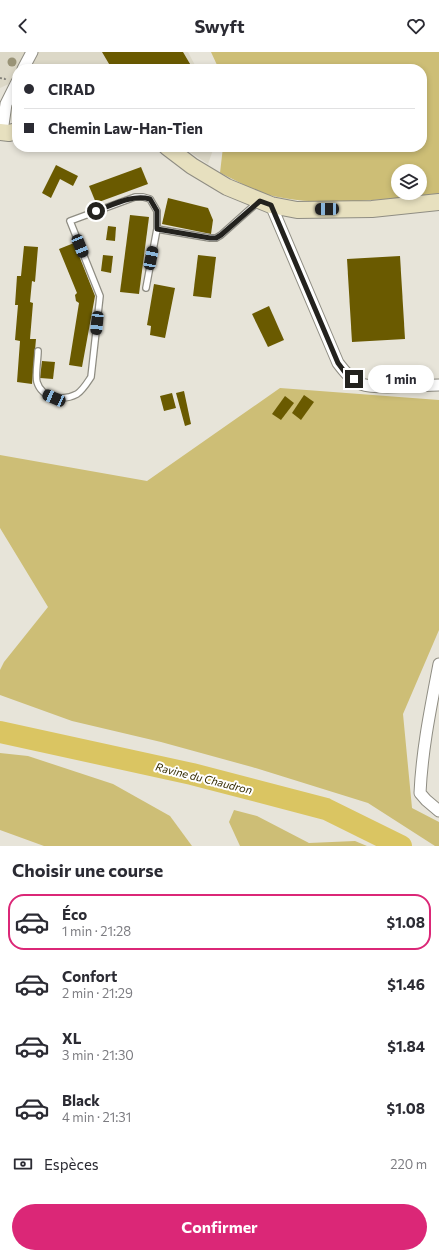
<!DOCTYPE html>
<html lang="fr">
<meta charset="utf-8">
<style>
body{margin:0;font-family:Commissioner,sans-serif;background:#f7f7f7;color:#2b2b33;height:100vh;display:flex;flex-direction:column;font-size:15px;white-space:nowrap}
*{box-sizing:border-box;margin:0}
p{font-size:13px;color:#7c7c81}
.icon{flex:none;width:22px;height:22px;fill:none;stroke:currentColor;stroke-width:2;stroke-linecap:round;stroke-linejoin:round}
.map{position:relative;height:794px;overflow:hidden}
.panel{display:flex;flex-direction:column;background:#fff;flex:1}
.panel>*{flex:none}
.banner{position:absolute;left:12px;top:12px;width:415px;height:88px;border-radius:16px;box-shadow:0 2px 6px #0003;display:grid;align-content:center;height:88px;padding:0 12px;background:#fff}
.fabs{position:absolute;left:391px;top:112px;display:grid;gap:8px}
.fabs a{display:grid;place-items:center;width:36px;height:36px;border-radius:50%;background:#fff;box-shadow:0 2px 6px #0003;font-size:20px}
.end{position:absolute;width:18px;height:18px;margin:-9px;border:5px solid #23221e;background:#fff;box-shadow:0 0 0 2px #fff}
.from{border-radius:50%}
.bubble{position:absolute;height:28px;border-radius:14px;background:#fff;box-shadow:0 2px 6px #0003;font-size:13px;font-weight:700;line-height:28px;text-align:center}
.car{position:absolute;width:12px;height:24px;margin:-12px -6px;border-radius:5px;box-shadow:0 0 3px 1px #0007;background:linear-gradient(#222 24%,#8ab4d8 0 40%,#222 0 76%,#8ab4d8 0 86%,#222 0)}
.banner b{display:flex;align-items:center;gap:14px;height:38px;font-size:15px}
.banner b+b{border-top:1px solid #e1e1e2}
.banner i{width:10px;height:10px;background:#2b2b33}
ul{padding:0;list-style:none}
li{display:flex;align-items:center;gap:12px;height:56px;margin:0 8px 6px;padding:0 4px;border:2px solid transparent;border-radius:16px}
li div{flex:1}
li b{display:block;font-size:15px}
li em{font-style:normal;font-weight:700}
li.active{border-color:#db2777}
li>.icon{width:36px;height:36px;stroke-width:1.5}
h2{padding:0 12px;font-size:18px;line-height:48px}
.pay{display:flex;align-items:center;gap:10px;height:44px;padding:0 12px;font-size:15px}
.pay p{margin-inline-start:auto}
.action{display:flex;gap:8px;margin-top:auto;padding:8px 12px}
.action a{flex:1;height:46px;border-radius:24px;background:#db2777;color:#fff;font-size:16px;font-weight:700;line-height:46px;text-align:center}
header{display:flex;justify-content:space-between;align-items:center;height:52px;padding:0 12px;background:#fff;font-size:18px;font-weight:700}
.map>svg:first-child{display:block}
.built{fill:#dcd8c7}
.green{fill:#cdbe76;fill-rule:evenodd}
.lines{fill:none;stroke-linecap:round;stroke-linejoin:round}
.river{stroke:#dac562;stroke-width:22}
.building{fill:#6a5a00}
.lane-casing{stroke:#8f8d83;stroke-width:8}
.street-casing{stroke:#8f8d83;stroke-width:13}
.secondary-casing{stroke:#8f8d83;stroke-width:18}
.path{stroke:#84827a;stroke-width:2;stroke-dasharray:2 2;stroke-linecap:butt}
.lane{stroke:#fff;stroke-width:5.5}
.street{stroke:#fff;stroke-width:11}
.secondary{stroke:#e7e0bf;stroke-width:16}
.tree{fill:#999377}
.route{stroke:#23221e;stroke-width:5}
.labels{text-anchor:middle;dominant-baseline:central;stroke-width:4;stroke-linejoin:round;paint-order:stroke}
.water-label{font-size:11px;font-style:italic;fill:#342b00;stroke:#fff}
</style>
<header><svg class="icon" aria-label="back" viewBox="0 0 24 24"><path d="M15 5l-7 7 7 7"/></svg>Swyft<svg class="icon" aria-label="heart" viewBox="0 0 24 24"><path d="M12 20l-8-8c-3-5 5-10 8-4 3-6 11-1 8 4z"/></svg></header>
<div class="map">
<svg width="439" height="794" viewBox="0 0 439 794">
<rect width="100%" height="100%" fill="#e7e4d9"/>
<g class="built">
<path d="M0,0H188L197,17H17V48L11,31L0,36Z"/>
<path d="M182,95H214L208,112Z"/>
</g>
<g class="green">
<path d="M211,0H439V142C386,147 312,157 262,141C248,136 234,127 220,121L223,95H422V17H234L217,13ZM398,119H420V141H398Z"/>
<path d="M280,336L439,348V578L403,662L412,756L439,770V794H435L368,751L252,715L161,690L72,669L0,643V618L4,610L48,555L0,476V403L147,429Z"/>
<path d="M0,701L28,704L113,732L170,764L192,794H44L0,778Z"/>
<path d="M234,758L257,764L309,791L355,789L367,794H240L229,770Z"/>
</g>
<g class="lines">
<path class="river" d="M0,680L192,722L326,757L401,794"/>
</g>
<g class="building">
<path d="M102,0H183L193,17H120L119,14L112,17Z"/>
<path d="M56,113L78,124L73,134L60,127L51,146L42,141Z"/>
<path d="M141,115L148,132L96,151L89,134Z"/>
<path d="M168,146L208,156L213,168L211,182L162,172Z"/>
<path d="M130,163L149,165L139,242L120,240Z"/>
<path d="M108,174L116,175L115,189L106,188Z"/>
<path d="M74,191L95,244L82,315L69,313L79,251L76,249L75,243L77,241L59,197Z"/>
<path d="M24,194L38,195L35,230L32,229L30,250L33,251L30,287H36L32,332L17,330L20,289L15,288L18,253H15L17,224H21Z"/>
<path d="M103,203L113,204L111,221L101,219Z"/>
<path d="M198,203L216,205L211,246L193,244Z"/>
<path d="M400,204L405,287L352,290L347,207Z"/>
<path d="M154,232L175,236L165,286L150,283L151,274L147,273Z"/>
<path d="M269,254L284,288L268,295L252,262Z"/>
<path d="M42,309L55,310L53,327L40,326Z"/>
<path d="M184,339L191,372L185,374L176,341Z"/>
<path d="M172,341L176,356L164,359L160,344Z"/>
<path d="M304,343L314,350L301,368L292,361Z"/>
<path d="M285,344L294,351L281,368L272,362Z"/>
</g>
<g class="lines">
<g class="lane-casing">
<g id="lane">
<path d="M157,177L210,186H216L221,183L258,150"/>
<path d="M38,299C38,307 35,323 37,330C42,347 64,349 77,342C83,338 87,331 91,325L100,244L70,169L135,145H143L150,147L157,159V177L146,236"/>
</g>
</g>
<g class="street-casing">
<g id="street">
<path d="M23,17L32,0"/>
<path d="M2,80L6,52L17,30"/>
<path d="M271,153L338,311C344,319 351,328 361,332C378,338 420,333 439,333"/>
<path d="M439,612C431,654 422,697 420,741L426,748L439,759"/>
</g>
</g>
<g class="secondary-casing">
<g id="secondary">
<path d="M0,80L9,81L17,79"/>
<path d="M167,95L192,114L227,135L271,153L297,158L372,157L439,150"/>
</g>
</g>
<path class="path" d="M0,26L5,27L6,25"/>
<use href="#lane" class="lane"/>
<use href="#street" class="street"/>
<use href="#secondary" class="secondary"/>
</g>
<circle class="tree" cx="12" cy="10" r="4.5"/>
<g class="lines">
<path class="route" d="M96,159C113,153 132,142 150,147L157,159V177L210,186H216L221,183L260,149L271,153L338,311L347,323L354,327"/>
</g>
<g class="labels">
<g class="water-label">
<text transform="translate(204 726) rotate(14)">Ravine du Chaudron</text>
</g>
</g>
</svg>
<div class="fabs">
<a><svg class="icon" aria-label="layers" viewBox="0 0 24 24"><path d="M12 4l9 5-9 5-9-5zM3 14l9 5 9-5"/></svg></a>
</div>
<i class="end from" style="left:96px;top:159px"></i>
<i class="end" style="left:354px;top:327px"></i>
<div class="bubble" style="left:368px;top:313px;width:66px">1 min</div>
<i class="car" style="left:327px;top:157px;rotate:269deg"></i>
<i class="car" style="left:80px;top:194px;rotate:158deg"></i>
<i class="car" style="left:151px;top:206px;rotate:11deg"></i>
<i class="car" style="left:97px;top:271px;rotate:186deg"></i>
<i class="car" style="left:54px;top:346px;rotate:294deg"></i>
<div class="banner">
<b><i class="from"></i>CIRAD</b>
<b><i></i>Chemin Law-Han-Tien</b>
</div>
</div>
<section class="panel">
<h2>Choisir une course</h2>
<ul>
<li class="active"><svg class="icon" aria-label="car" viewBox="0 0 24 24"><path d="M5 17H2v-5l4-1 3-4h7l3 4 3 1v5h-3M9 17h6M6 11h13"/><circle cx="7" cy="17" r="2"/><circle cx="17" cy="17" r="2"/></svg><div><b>Éco</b><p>1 min · 21:28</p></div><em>$1.08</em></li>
<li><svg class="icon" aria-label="car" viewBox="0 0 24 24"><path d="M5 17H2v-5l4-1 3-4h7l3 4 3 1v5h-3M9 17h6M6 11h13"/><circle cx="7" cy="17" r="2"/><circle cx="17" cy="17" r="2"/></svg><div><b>Confort</b><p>2 min · 21:29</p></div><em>$1.46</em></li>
<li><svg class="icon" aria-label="car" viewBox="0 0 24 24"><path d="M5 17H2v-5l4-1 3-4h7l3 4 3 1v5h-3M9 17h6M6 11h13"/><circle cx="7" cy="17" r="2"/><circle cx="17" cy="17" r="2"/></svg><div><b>XL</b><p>3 min · 21:30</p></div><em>$1.84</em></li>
<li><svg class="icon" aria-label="car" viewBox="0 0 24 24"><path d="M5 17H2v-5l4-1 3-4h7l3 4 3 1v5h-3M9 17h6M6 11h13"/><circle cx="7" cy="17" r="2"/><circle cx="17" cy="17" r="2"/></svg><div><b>Black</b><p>4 min · 21:31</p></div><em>$1.08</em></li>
</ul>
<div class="pay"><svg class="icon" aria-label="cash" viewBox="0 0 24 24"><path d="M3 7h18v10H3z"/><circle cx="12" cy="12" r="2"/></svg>Espèces<p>220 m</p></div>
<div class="action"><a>Confirmer</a></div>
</section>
